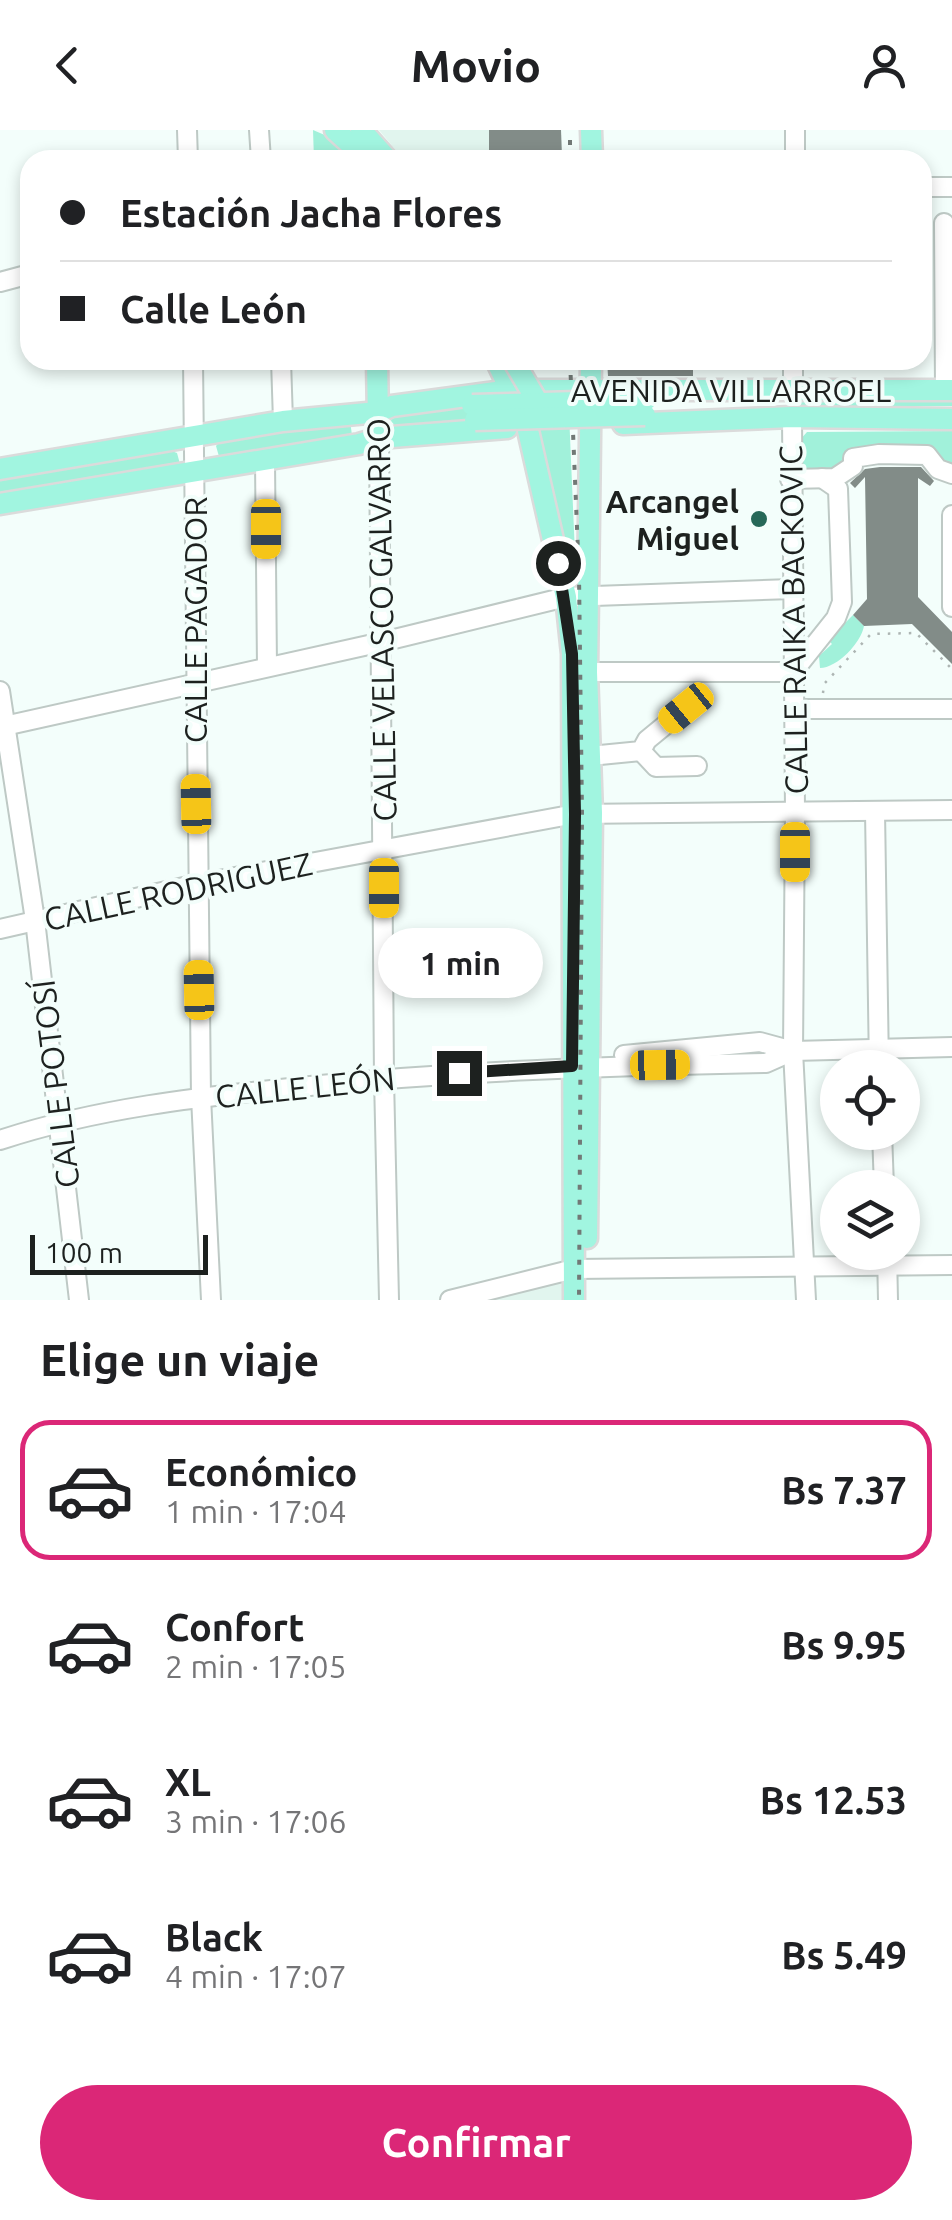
<!DOCTYPE html>
<html lang="es">
<meta charset="utf-8">
<style>
body{margin:0;font-family:Ubuntu,sans-serif;background:#f2f2f2;color:#202124;height:100vh;display:flex;flex-direction:column;font-size:38px;white-space:nowrap}
*{box-sizing:border-box;margin:0}
p{font-size:32px;color:#757577}
.icon{flex:none;width:55px;height:55px;fill:none;stroke:currentColor;stroke-width:2;stroke-linecap:round;stroke-linejoin:round}
.map{position:relative;height:1170px;overflow:hidden}
.side{display:flex;flex-direction:column;background:#fff;flex:1}
.side>*{flex:none}
.guide{position:absolute;left:20px;top:20px;width:912px;height:220px;border-radius:30px;box-shadow:0 5px 15px #0003;display:grid;align-content:center;height:220px;padding:0 40px;background:#fff}
.controls{position:absolute;left:820px;top:920px;display:grid;gap:20px}
.controls a{display:grid;place-items:center;width:100px;height:100px;border-radius:50%;background:#fff;box-shadow:0 5px 15px #0003;font-size:50px}
.scale{position:absolute;left:30px;bottom:25px;width:178px;box-sizing:border-box;padding-left:10px;border:5px solid #1d211f;border-top:0;font-size:28px;line-height:35px;white-space:nowrap;color:#1d211f;-webkit-text-stroke:8px #f3fefb;paint-order:stroke}
.end{position:absolute;width:45px;height:45px;margin:-22px;border:12px solid #1d211f;background:#fff;box-shadow:0 0 0 5px #fff}
.from{border-radius:50%}
.bubble{position:absolute;height:70px;border-radius:35px;background:#fff;box-shadow:0 5px 15px #0003;font-size:32px;font-weight:700;line-height:70px;text-align:center}
.car{position:absolute;width:30px;height:60px;margin:-30px -15px;border-radius:12px;box-shadow:0 0 8px 2px #0007;background:linear-gradient(#f5c518 24%,#345 0 40%,#f5c518 0 76%,#345 0 86%,#f5c518 0)}
.guide b{display:flex;align-items:center;gap:35px;height:95px;font-size:38px}
.guide b+b{border-top:2px solid #e0e0e0}
.guide i{width:25px;height:25px;background:#202124}
ul{padding:0;list-style:none}
li{display:flex;align-items:center;gap:30px;height:140px;margin:0 20px 15px;padding:0 20px;border:5px solid transparent;border-radius:30px}
li div{flex:1}
li b{display:block;font-size:38px}
li em{font-style:normal;font-weight:700}
li.selected{border-color:#db2777}
li>.icon{width:90px;height:90px;stroke-width:1.5}
h2{padding:0 40px;font-size:45px;line-height:120px}
.action{display:flex;gap:20px;margin-top:auto;padding:20px 40px}
.action a{flex:1;height:115px;border-radius:60px;background:#db2777;color:#fff;font-size:40px;font-weight:700;line-height:115px;text-align:center}
header{display:flex;justify-content:space-between;align-items:center;height:130px;padding:0 40px;background:#fff;font-size:45px;font-weight:700}
.map>svg:first-child{display:block}
.built{fill:#e1f5ee}
.green{fill:#a1f1da}
.building{fill:#828c88}
.lines{fill:none;stroke-linecap:round;stroke-linejoin:round}
.minor-casing{stroke:#bec9c5;stroke-width:22}
.major-casing{stroke:#dbdbdb;stroke-width:25}
.path{stroke:#adb5b3;stroke-width:2.5;stroke-dasharray:2.5 8;stroke-linecap:butt}
.minor{stroke:#fff;stroke-width:18}
.major{stroke:#a1f5e0;stroke-width:20}
.rail{stroke:#727976;stroke-width:4;stroke-dasharray:5 10;stroke-linecap:butt}
.major-bridge-casing{stroke:#dbdbdb;stroke-width:25;stroke-linecap:butt}
.major-bridge{stroke:#a1f5e0;stroke-width:20}
.route{stroke:#1d211f;stroke-width:12}
.poi-dot{fill:#266858;stroke:#f3fefb;stroke-width:4}
.labels{text-anchor:middle;dominant-baseline:central;stroke-width:8;stroke-linejoin:round;paint-order:stroke}
.street-label{font-size:32px;fill:#1d211f;stroke:#f3fefb}
.poi-label{font-size:32px;font-weight:bold;fill:#1d211f;stroke:#f3fefb;text-anchor:end}
</style>
<header><svg class="icon" aria-label="back" viewBox="0 0 24 24"><path d="M15 5l-7 7 7 7"/></svg>Movio<svg class="icon" aria-label="person" viewBox="0 0 24 24"><circle cx="12" cy="8" r="4"/><path d="M4 21q1-7 8-7t8 7"/></svg></header>
<div class="map">
<svg width="952" height="1170" viewBox="0 0 952 1170">
<rect width="100%" height="100%" fill="#f3fefb"/>
<g class="built">
<path d="M379,0H561L562,30H404Z"/>
<path d="M558,1151L567,1156V1170H475Z"/>
</g>
<g class="green">
<path d="M313,0L327,6L351,30H314Z"/>
<path d="M790,265H952V276L790,277Z"/>
<path d="M440,273L507,283L404,299L397,298L391,291L392,286Z"/>
<path d="M569,283L576,448L567,451L533,294Z"/>
<path d="M350,291L352,305L348,312L220,330L216,316L222,308Z"/>
<path d="M952,301V337C922,316 865,337 831,340C820,341 809,341 798,341L799,311L807,302Z"/>
<path d="M166,319L177,323L180,334L0,368V345Z"/>
<path d="M853,485L864,496C861,513 837,538 820,538L819,526L832,514L828,510Z"/>
</g>
<g class="building">
<path d="M489,0H561L562,27H489Z"/>
<path d="M607,230H693V246H608Z"/>
<path d="M880,337H921L934,351L930,356L918,348V467L952,502V534L912,494L864,496L853,485L867,469L865,347L855,358L850,353L865,339Z"/>
</g>
<g class="lines">
<g class="minor-casing">
<g id="minor">
<path d="M187,0L188,30"/>
<path d="M259,0L261,30"/>
<path d="M795,0V30"/>
<path d="M922,57H952"/>
<path d="M944,93L945,260"/>
<path d="M0,152L30,144"/>
<path d="M193,230L201,967L211,1170"/>
<path d="M281,230L283,291"/>
<path d="M793,260V230"/>
<path d="M792,287L795,682L793,921L806,1170"/>
<path d="M379,308L384,948L389,1170"/>
<path d="M265,331L267,536"/>
<path d="M790,349L835,348L853,336V328L879,324L927,325L938,339L952,344"/>
<path d="M952,385V477"/>
<path d="M587,542H793"/>
<path d="M793,542L836,488L842,472L838,359L822,348"/>
<path d="M0,561L35,790L79,1170"/>
<path d="M795,579H952"/>
<path d="M0,597L382,512L566,467L792,459"/>
<path d="M641,621L656,637L697,636"/>
<path d="M590,626L641,621L647,610L686,578"/>
<path d="M875,681L879,938"/>
<path d="M0,799L197,754L575,684L952,680"/>
<path d="M624,925L760,912L793,921L952,917"/>
<path d="M882,1002L884,1058"/>
<path d="M0,1010C97,978 199,967 300,957C455,941 610,936 766,933L793,921"/>
<path d="M887,1122L888,1170"/>
<path d="M450,1170L574,1139L952,1135"/>
</g>
</g>
<g class="major-casing">
<g id="major">
<path d="M335,0L368,30"/>
<path d="M361,0L388,30"/>
<path d="M591,0L592,30"/>
<path d="M377,230L378,291"/>
<path d="M496,230L527,296L566,467L572,524L574,1170"/>
<path d="M520,270L539,260H952"/>
<path d="M623,294L792,287L952,289"/>
<path d="M0,339L283,291L378,282L392,276L511,260"/>
<path d="M0,374L359,314L379,308L507,298"/>
<path d="M587,1108L592,683L587,542L591,230"/>
</g>
</g>
<path class="path" d="M823,563L824,554L871,504L916,503L952,539"/>
<use href="#minor" class="minor"/>
<use href="#major" class="major"/>
<g class="rail">
<path d="M570,30V0"/>
<path d="M570,230L579,445L582,684L579,1170"/>
</g>
<g class="major-bridge-casing">
<g id="major-bridge">
<path d="M513,230L537,271"/>
<path d="M472,275L646,270"/>
<path d="M475,290L645,285"/>
</g>
</g>
<use href="#major-bridge" class="major-bridge"/>
</g>
<g class="lines">
<path class="route" d="M459,943L572,936L575,684L572,524L558,433"/>
</g>
<circle class="poi-dot" cx="759" cy="389" r="10"/>
<g class="labels">
<g class="street-label">
<text x="731" y="260">AVENIDA VILLARROEL</text>
<text transform="translate(195 490) rotate(-90)">CALLE PAGADOR</text>
<text transform="translate(381 490) rotate(-91)">CALLE VELASCO GALVARRO</text>
<text transform="translate(793 490) rotate(-91)">CALLE RAIKA BACKOVIC</text>
<text transform="translate(178 761) rotate(-12)">CALLE RODRIGUEZ</text>
<text transform="translate(55 954) rotate(-97)">CALLE POTOSÍ</text>
<text transform="translate(305 957) rotate(-6)">CALLE LEÓN</text>
</g>
<g class="poi-label">
<text x="739" y="371">Arcangel<tspan x="739" dy="37">Miguel</tspan></text>
</g>
</g>
</svg>
<div class="controls">
<a><svg class="icon" aria-label="locate" viewBox="0 0 24 24"><circle cx="12" cy="12" r="6"/><path d="M12 2v4M12 18v4M2 12h4M18 12h4"/></svg></a>
<a><svg class="icon" aria-label="layers" viewBox="0 0 24 24"><path d="M12 4l9 5-9 5-9-5zM3 14l9 5 9-5"/></svg></a>
</div>
<div class="scale">100 m</div>
<i class="end from" style="left:558px;top:433px"></i>
<i class="end" style="left:459px;top:943px"></i>
<div class="bubble" style="left:378px;top:798px;width:165px">1 min</div>
<i class="car" style="left:266px;top:399px;rotate:180deg"></i>
<i class="car" style="left:686px;top:578px;rotate:231deg"></i>
<i class="car" style="left:196px;top:674px;rotate:359deg"></i>
<i class="car" style="left:795px;top:722px;rotate:180deg"></i>
<i class="car" style="left:384px;top:758px;rotate:180deg"></i>
<i class="car" style="left:199px;top:860px;rotate:359deg"></i>
<i class="car" style="left:660px;top:935px;rotate:89deg"></i>
<div class="guide">
<b><i class="from"></i>Estación Jacha Flores</b>
<b><i></i>Calle León</b>
</div>
</div>
<section class="side">
<h2>Elige un viaje</h2>
<ul>
<li class="selected"><svg class="icon" aria-label="car" viewBox="0 0 24 24"><path d="M5 17H2v-5l4-1 3-4h7l3 4 3 1v5h-3M9 17h6M6 11h13"/><circle cx="7" cy="17" r="2"/><circle cx="17" cy="17" r="2"/></svg><div><b>Económico</b><p>1 min · 17:04</p></div><em>Bs 7.37</em></li>
<li><svg class="icon" aria-label="car" viewBox="0 0 24 24"><path d="M5 17H2v-5l4-1 3-4h7l3 4 3 1v5h-3M9 17h6M6 11h13"/><circle cx="7" cy="17" r="2"/><circle cx="17" cy="17" r="2"/></svg><div><b>Confort</b><p>2 min · 17:05</p></div><em>Bs 9.95</em></li>
<li><svg class="icon" aria-label="car" viewBox="0 0 24 24"><path d="M5 17H2v-5l4-1 3-4h7l3 4 3 1v5h-3M9 17h6M6 11h13"/><circle cx="7" cy="17" r="2"/><circle cx="17" cy="17" r="2"/></svg><div><b>XL</b><p>3 min · 17:06</p></div><em>Bs 12.53</em></li>
<li><svg class="icon" aria-label="car" viewBox="0 0 24 24"><path d="M5 17H2v-5l4-1 3-4h7l3 4 3 1v5h-3M9 17h6M6 11h13"/><circle cx="7" cy="17" r="2"/><circle cx="17" cy="17" r="2"/></svg><div><b>Black</b><p>4 min · 17:07</p></div><em>Bs 5.49</em></li>
</ul>
<div class="action"><a>Confirmar</a></div>
</section>
